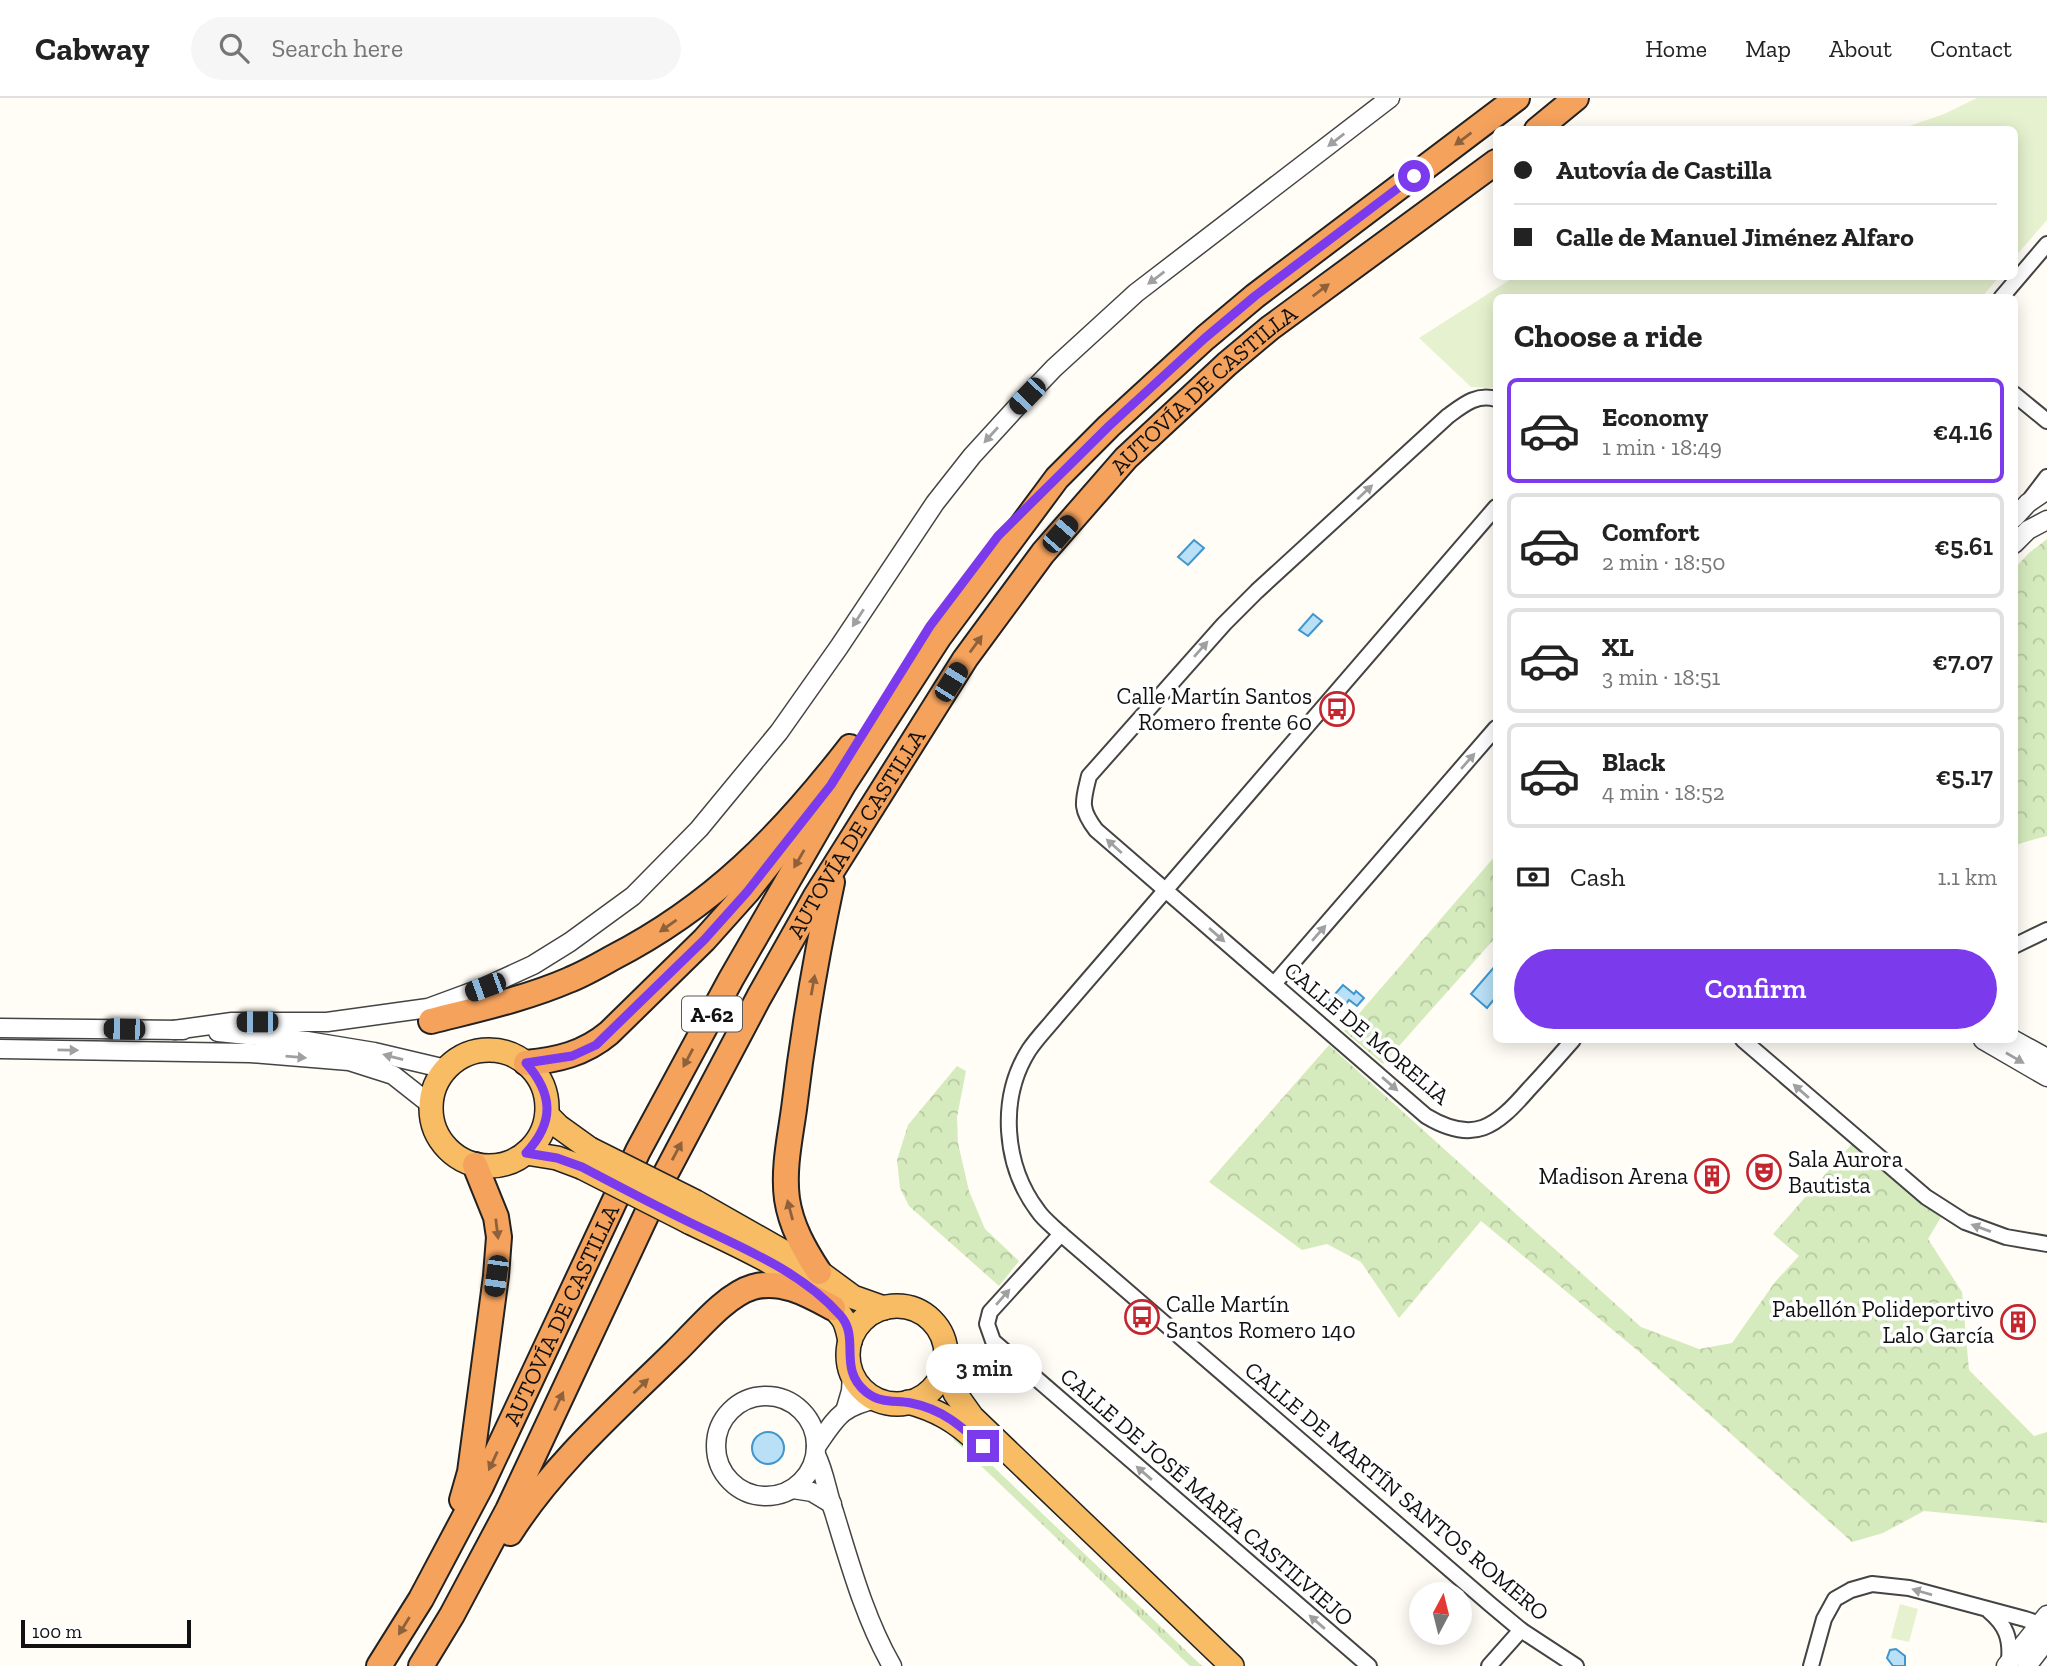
<!DOCTYPE html>
<meta charset="utf-8">
<style>
body{margin:0;font-family:"Zilla Slab",serif;background:#f6f6f6;color:#222;height:100vh;display:flex;flex-direction:column;font-size:26px;white-space:nowrap}
*{box-sizing:border-box;margin:0}
p{font-size:23px;color:#767676}
.icon{flex:none;width:38px;height:38px;fill:none;stroke:currentColor;stroke-width:2;stroke-linecap:round;stroke-linejoin:round}
.map{position:relative;flex:1;overflow:hidden}
.drawer{position:absolute;left:1493px;top:196px;width:525px;height:749px;display:flex;flex-direction:column;background:#fff;border-radius:10px;box-shadow:0 4px 18px #0003}
.drawer>*{flex:none}
.top-card{position:absolute;left:1493px;top:28px;width:525px;height:154px;border-radius:10px;box-shadow:0 4px 18px #0003;display:grid;align-content:center;height:154px;padding:0 21px;background:#fff}
.needle{width:46px;rotate:7deg}
.buttons{position:absolute;left:1409px;top:1484px;display:grid;gap:14px}
.buttons a{display:grid;place-items:center;width:63px;height:63px;border-radius:50%;background:#fff;box-shadow:0 4px 18px #0003;font-size:35px}
.scale{position:absolute;left:21px;bottom:18px;width:170px;box-sizing:border-box;padding-left:7px;border:4px solid #111;border-top:0;font-size:19px;line-height:24px;white-space:nowrap;color:#111;-webkit-text-stroke:5px #fff;paint-order:stroke}
.end{position:absolute;width:32px;height:32px;margin:-16px;border:9px solid #7c3aed;background:#fff;box-shadow:0 0 0 4px #fff}
.from{border-radius:50%}
.bubble{position:absolute;height:49px;border-radius:24px;background:#fff;box-shadow:0 4px 18px #0003;font-size:23px;font-weight:600;line-height:49px;text-align:center}
.car{position:absolute;width:21px;height:42px;margin:-21px -10px;border-radius:9px;box-shadow:0 0 5px 2px #0007;background:linear-gradient(#222 24%,#8ab4d8 0 40%,#222 0 76%,#8ab4d8 0 86%,#222 0)}
.top-card b{display:flex;align-items:center;gap:24px;height:66px;font-size:26px}
.top-card b+b{border-top:2px solid #e0e0e0}
.top-card i{width:18px;height:18px;background:#222}
ul{padding:0;list-style:none}
li{display:flex;align-items:center;gap:21px;height:105px;margin:0 14px 10px;padding:0 7px;border:4px solid #e0e0e0;border-radius:10px}
li div{flex:1}
li b{display:block;font-size:26px}
li em{font-style:normal;font-weight:600}
li.on{border-color:#7c3aed}
li>.icon{width:63px;height:63px;stroke-width:1.5}
h2{padding:0 21px;font-size:32px;line-height:84px}
.pay{display:flex;align-items:center;gap:18px;height:77px;padding:0 21px;font-size:26px}
.pay p{margin-inline-start:auto}
.button{display:flex;gap:14px;margin-top:auto;padding:14px 21px}
.button a{flex:1;height:80px;border-radius:42px;background:#7c3aed;color:#fff;font-size:28px;font-weight:600;line-height:80px;text-align:center}
header{display:flex;align-items:center;gap:42px;box-sizing:border-box;height:98px;padding:0 35px;background:#fff;border-bottom:2px solid #e0e0e0}
header strong{font-size:33px}
nav{display:flex;gap:38px;margin-inline-start:auto;font-size:24px}
.search{width:490px;height:63px;background:#f6f6f6;display:flex;align-items:center;gap:18px;box-sizing:border-box;padding:0 24px;border-radius:38px;color:#767676;font-size:26px}
.map>svg:first-child{display:block}
.grass{fill:url(#grass-tufts)}
.park{fill:url(#park-crowns)}
.pitch{fill:#e6f2cf}
.water{fill:#b9e0f7;stroke:#3f96cf;stroke-width:2}
.lines{fill:none;stroke-linecap:round;stroke-linejoin:round}
.minor-casing{stroke:#444;stroke-width:18}
.tertiary-casing{stroke:#444;stroke-width:21}
.trunk-casing{stroke:#222;stroke-width:26}
.motorway-casing{stroke:#222;stroke-width:28}
.minor{stroke:#fff;stroke-width:14}
.tertiary{stroke:#fff;stroke-width:18}
.trunk{stroke:#f7bc64;stroke-width:23}
.motorway{stroke:#f5a25d;stroke-width:24}
.trunk-bridge-casing{stroke:#222;stroke-width:26;stroke-linecap:butt}
.trunk-bridge{stroke:#f7bc64;stroke-width:23}
.oneway{fill:#8e613b}
.oneway2{fill:#a0a0a0}
.route{stroke:#7c3aed;stroke-width:9}
.labels{text-anchor:middle;dominant-baseline:central;stroke-width:7;stroke-linejoin:round;paint-order:stroke}
.shield{fill:#fff;stroke:#585858;stroke-width:2}
.shield-label{font-size:21px;font-weight:bold;fill:#111}
.street-label{font-size:23px;fill:#111;stroke:#fff}
.poi-label{font-size:23px;fill:#111;stroke:#fff;text-anchor:end}
</style>
<header>
<strong>Cabway</strong>
<div class="search"><svg class="icon" aria-label="search" viewBox="0 0 24 24"><circle cx="10" cy="10" r="6"/><path d="M15 15l6 6"/></svg>Search here</div>
<nav><a>Home</a><a>Map</a><a>About</a><a>Contact</a></nav>
</header>
<div class="map">
<svg width="2047" height="1568" viewBox="0 0 2047 1568">
<defs>
<pattern id="grass-tufts" width="24" height="20" patternUnits="userSpaceOnUse" patternTransform="scale(1.75)"><rect width="24" height="20" fill="#d5ebbd"/><path d="M3 7l-1-3M5 7V3M7 7l1-3M15 17l-1-3M17 17v-4M19 17l1-3" fill="none" stroke="#b6c8a1"/></pattern>
<pattern id="park-crowns" width="20" height="18" patternUnits="userSpaceOnUse" patternTransform="scale(1.75)"><rect width="20" height="18" fill="#d5ebbd"/><path d="M2 6a3 3 0 1 1 6 0M12 15a3 3 0 1 1 6 0" fill="none" stroke="#b6c8a1"/></pattern>
</defs>
<rect width="100%" height="100%" fill="#fffdf5"/>
<path class="grass" d="M958,1335L1202,1568H1190L953,1341Z"/>
<g class="park">
<path d="M2047,441V738L2014,747V471L2029,455Z"/>
<path d="M1496,757V839L1383,966L1344,933Z"/>
<path d="M1329,947L1641,1229L1699,1251L1732,1245L1775,1184L1799,1158L1773,1136L1857,1040L1941,1119L1928,1141L1962,1194L1969,1272L2034,1338L2047,1334V1425L1924,1413L1883,1435L1852,1444L1637,1252L1481,1123L1399,1220L1361,1164L1327,1146L1302,1152L1209,1084Z"/>
<path d="M957,968L966,973L957,1019L958,1045L969,1093L985,1131L1019,1163L999,1188L909,1108L900,1090L897,1062L908,1027Z"/>
</g>
<g class="pitch">
<path d="M1977,0H2047V122L2014,160V32L1901,31L1944,16Z"/>
<path d="M1516,178H1999V179L1981,200H1496V290L1471,289L1419,240Z"/>
<path d="M1900,1506L1918,1511L1909,1544L1891,1540Z"/>
</g>
<g class="water">
<path d="M1194,442L1204,450L1188,467L1178,459Z"/>
<path d="M1313,516L1322,523L1308,538L1299,532Z"/>
<path d="M1495,868L1496,899L1487,910L1471,896Z"/>
<path d="M1343,887L1354,896L1356,893L1364,900L1357,908L1349,902L1340,913L1329,903Z"/>
<circle cx="768" cy="1350" r="16"/>
<path d="M1896,1551L1905,1558V1568H1893L1887,1560L1890,1552Z"/>
</g>
<g class="lines">
<g class="minor-casing">
<g id="minor">
<path d="M2001,200L2047,146"/>
<path d="M2014,296L2047,323"/>
<path d="M1496,301C1477,295 1463,307 1448,318L1257,493L1224,526L1089,678C1083,703 1079,710 1096,732L1426,1018C1474,1047 1496,1029 1529,991C1544,975 1559,958 1573,942"/>
<path d="M2031,400L2047,379"/>
<path d="M1496,409L1056,919C1047,930 1037,940 1029,952C998,1001 1004,1068 1038,1113C1044,1122 1054,1129 1061,1136L1491,1507L1521,1532L1576,1568"/>
<path d="M2014,848L2047,832"/>
<path d="M1274,886L1496,630"/>
<path d="M1743,942L1926,1099L1965,1124L2006,1139L2047,1146"/>
<path d="M1061,1136L990,1214L987,1226L993,1243L1369,1568"/>
<path d="M1989,1513C2006,1527 2011,1541 2009,1562"/>
<path d="M1489,1568L1521,1532"/>
<path d="M1811,1568L1824,1521L1835,1501L1851,1492L1872,1486L1909,1490L2025,1521L2040,1526L2047,1534"/>
</g>
</g>
<g class="tertiary-casing">
<g id="tertiary">
<path d="M2014,420L2028,405L2047,392"/>
<path d="M2014,446L2028,432L2047,422"/>
<path d="M0,930L183,932"/>
<path d="M174,932L232,924H327L428,910L485,889L533,867L570,844L633,798L699,731L779,634L839,549L935,405L972,358L1014,312L1054,270L1136,195L1390,0"/>
<path d="M218,934L307,943L374,954L446,971"/>
<path d="M1983,942L2047,979"/>
<path d="M2014,942L2047,960"/>
<path d="M0,951L250,955L349,963L393,977L431,1007"/>
<circle cx="766" cy="1348" r="50"/>
<path d="M846,1310L851,1293L852,1276"/>
<path d="M816,1349C837,1319 840,1309 877,1301"/>
<path d="M816,1357C825,1375 827,1395 834,1414C850,1466 865,1521 892,1568"/>
<path d="M793,1391L812,1394L832,1406"/>
<path d="M2006,1568L2047,1517"/>
<path d="M2027,1568L2047,1542"/>
</g>
</g>
<g class="trunk-casing">
<g id="trunk">
<circle cx="489" cy="1010" r="58"/>
<path d="M547,1017L558,1028L590,1051"/>
<path d="M526,1055L557,1060L581,1069"/>
<path d="M696,1104L819,1174L853,1199L884,1210"/>
<path d="M689,1124C736,1147 808,1177 841,1218C847,1225 848,1235 850,1243"/>
<circle cx="897" cy="1257" r="49"/>
<path d="M945,1268L955,1295L972,1319L1232,1568"/>
<path d="M908,1304C937,1312 956,1323 977,1343"/>
</g>
</g>
<g class="motorway-casing">
<g id="motorway">
<path d="M1537,32L1576,0"/>
<path d="M431,923C478,911 525,901 569,882C584,876 598,868 612,860C713,808 781,738 850,649"/>
<path d="M526,965C557,962 584,956 609,935L704,842L747,794L816,706"/>
<path d="M819,1174C804,1151 791,1128 787,1101C783,1071 790,1040 794,1011C803,935 816,859 832,784"/>
<path d="M462,1402L470,1374L496,1178L499,1139L496,1119L475,1067"/>
<path d="M510,1435C554,1366 617,1311 675,1254C696,1234 725,1197 753,1189C782,1181 809,1197 833,1210"/>
<path id="s1" d="M379,1568L421,1501L481,1388L638,1053L731,881L843,687L939,539L1057,380L1109,328L1205,240L1255,198L1517,0"/>
<path id="s2" d="M421,1568L452,1517L508,1412L666,1075L759,899L816,798L965,561L1043,455L1126,360L1227,266L1270,230L1496,64"/>
</g>
</g>
<use href="#minor" class="minor"/>
<use href="#tertiary" class="tertiary"/>
<use href="#trunk" class="trunk"/>
<use href="#motorway" class="motorway"/>
<g class="trunk-bridge-casing">
<g id="trunk-bridge">
<path d="M590,1051L696,1104"/>
<path d="M581,1069L689,1124"/>
</g>
</g>
<use href="#trunk-bridge" class="trunk-bridge"/>
</g>
<defs><path id="oneway-solid" d="M-6-.8H1V-3.2L6.5 0L1 3.2V.8H-6Z" transform="scale(1.75)"/></defs>
<g class="oneway">
<use href="#oneway-solid" transform="translate(1463 41) rotate(143)"/>
<use href="#oneway-solid" transform="translate(1321 192) rotate(-37)"/>
<use href="#oneway-solid" transform="translate(976 546) rotate(-54)"/>
<use href="#oneway-solid" transform="translate(799 761) rotate(120)"/>
<use href="#oneway-solid" transform="translate(668 828) rotate(145)"/>
<use href="#oneway-solid" transform="translate(813 887) rotate(-80)"/>
<use href="#oneway-solid" transform="translate(688 960) rotate(118)"/>
<use href="#oneway-solid" transform="translate(677 1053) rotate(-62)"/>
<use href="#oneway-solid" transform="translate(790 1112) rotate(-105)"/>
<use href="#oneway-solid" transform="translate(497 1131) rotate(83)"/>
<use href="#oneway-solid" transform="translate(641 1288) rotate(-44)"/>
<use href="#oneway-solid" transform="translate(559 1303) rotate(-65)"/>
<use href="#oneway-solid" transform="translate(493 1363) rotate(115)"/>
<use href="#oneway-solid" transform="translate(404 1528) rotate(122)"/>
</g>
<g class="oneway2">
<use href="#oneway-solid" transform="translate(1336 42) rotate(142)"/>
<use href="#oneway-solid" transform="translate(1156 180) rotate(143)"/>
<use href="#oneway-solid" transform="translate(991 337) rotate(132)"/>
<use href="#oneway-solid" transform="translate(1365 394) rotate(-43)"/>
<use href="#oneway-solid" transform="translate(858 520) rotate(123)"/>
<use href="#oneway-solid" transform="translate(1201 551) rotate(-49)"/>
<use href="#oneway-solid" transform="translate(1468 663) rotate(-49)"/>
<use href="#oneway-solid" transform="translate(1114 748) rotate(-138)"/>
<use href="#oneway-solid" transform="translate(1319 835) rotate(-49)"/>
<use href="#oneway-solid" transform="translate(1217 837) rotate(41)"/>
<use href="#oneway-solid" transform="translate(68 952) rotate(1)"/>
<use href="#oneway-solid" transform="translate(296 959) rotate(5)"/>
<use href="#oneway-solid" transform="translate(393 959) rotate(-165)"/>
<use href="#oneway-solid" transform="translate(2015 960) rotate(30)"/>
<use href="#oneway-solid" transform="translate(1390 986) rotate(41)"/>
<use href="#oneway-solid" transform="translate(1801 993) rotate(-139)"/>
<use href="#oneway-solid" transform="translate(1981 1130) rotate(-160)"/>
<use href="#oneway-solid" transform="translate(1003 1199) rotate(-49)"/>
<use href="#oneway-solid" transform="translate(1144 1375) rotate(-139)"/>
<use href="#oneway-solid" transform="translate(1922 1494) rotate(-164)"/>
<use href="#oneway-solid" transform="translate(1317 1524) rotate(-139)"/>
</g>
<g class="lines">
<path class="route" d="M983,1348C961,1328 942,1311 911,1305C895,1302 881,1306 866,1294C837,1270 861,1240 840,1217C801,1173 742,1150 691,1125C654,1107 618,1088 582,1069L557,1060L526,1055C555,1024 553,996 526,965L572,958L596,947L704,842L747,794L831,687L930,528L998,438L1109,328L1205,240L1255,198L1414,78"/>
</g>
<defs>
<g id="bus-ring" transform="scale(1.75)"><circle r="9.5" fill="#fff" stroke="#c4262e" stroke-width="1.5"/><path d="M-5-6H5V4H4V6H2V4H-2V6H-4V4H-5ZM-3.5-4V0h7V-4ZM-3.5 1.2v1.5H-2V1.2ZM2 1.2v1.5H3.5V1.2Z" fill="#c4262e"/></g>
<g id="theatre-ring" transform="scale(1.75)"><circle r="9.5" fill="#fff" stroke="#c4262e" stroke-width="1.5"/><path d="M-5-5.5Q0-4 5-5.5V0Q5 5 0 6Q-5 5-5 0ZM-3.3-2.5H-1v1.5H-3.3ZM1-2.5H3.3v1.5H1ZM-2.8 1Q0 5.5 2.8 1Z" fill="#c4262e"/></g>
<g id="building-ring" transform="scale(1.75)"><circle r="9.5" fill="#fff" stroke="#c4262e" stroke-width="1.5"/><path d="M-4-6H4V6H1V3H-1V6H-4ZM-2.5-4.3h1.7v1.8h-1.7ZM.8-4.3h1.7v1.8H.8ZM-2.5-1h1.7V.8h-1.7ZM.8-1h1.7V.8H.8Z" fill="#c4262e"/></g>
</defs>
<g fill-rule="evenodd">
<use href="#bus-ring" x="1337" y="611"/>
<use href="#theatre-ring" x="1764" y="1074"/>
<use href="#building-ring" x="1712" y="1078"/>
<use href="#bus-ring" x="1142" y="1219"/>
<use href="#building-ring" x="2018" y="1224"/>
</g>
<g class="labels">
<rect class="shield" x="682" y="898.5" width="60" height="35" rx="5"/>
<g class="shield-label">
<text x="712" y="916">A-62</text>
</g>
<g class="street-label">
<text stroke="none"><textPath href="#s2" startOffset="1507">AUTOVÍA DE CASTILLA</textPath></text>
<text stroke="none"><textPath href="#s2" startOffset="940">AUTOVÍA DE CASTILLA</textPath></text>
<text transform="translate(1367 935) rotate(40)">CALLE DE MORELIA</text>
<text stroke="none"><textPath href="#s1" startOffset="396">AUTOVÍA DE CASTILLA</textPath></text>
<text transform="translate(1397 1393) rotate(40)">CALLE DE MARTÍN SANTOS ROMERO</text>
<text transform="translate(1207 1399) rotate(41)">CALLE DE JOSÉ MARÍA CASTILVIEJO</text>
</g>
<g class="poi-label">
<text x="1312" y="598">Calle Martín Santos<tspan x="1312" dy="26">Romero frente 60</tspan></text>
<text x="1788" y="1061" text-anchor="start">Sala Aurora<tspan x="1788" dy="26">Bautista</tspan></text>
<text x="1688" y="1078">Madison Arena</text>
<text x="1166" y="1206" text-anchor="start">Calle Martín<tspan x="1166" dy="26">Santos Romero 140</tspan></text>
<text x="1994" y="1211">Pabellón Polideportivo<tspan x="1994" dy="26">Lalo García</tspan></text>
</g>
</g>
</svg>
<div class="buttons">
<a><svg class="needle" viewBox="-14 -14 28 28"><path d="M0-13l5 13h-10z" fill="#e53935"/><path d="M0 13l5-13h-10z" fill="#767676"/></svg></a>
</div>
<div class="scale">100 m</div>
<i class="end from" style="left:1414px;top:78px"></i>
<i class="end" style="left:983px;top:1348px"></i>
<div class="bubble" style="left:926px;top:1246px;width:116px">3 min</div>
<i class="car" style="left:1027px;top:298px;rotate:224deg"></i>
<i class="car" style="left:1060px;top:436px;rotate:41deg"></i>
<i class="car" style="left:951px;top:584px;rotate:32deg"></i>
<i class="car" style="left:485px;top:889px;rotate:250deg"></i>
<i class="car" style="left:257px;top:924px;rotate:270deg"></i>
<i class="car" style="left:124px;top:931px;rotate:271deg"></i>
<i class="car" style="left:496px;top:1178px;rotate:188deg"></i>
<div class="top-card">
<b><i class="from"></i>Autovía de Castilla</b>
<b><i></i>Calle de Manuel Jiménez Alfaro</b>
</div>
<section class="drawer">
<h2>Choose a ride</h2>
<ul>
<li class="on"><svg class="icon" aria-label="car" viewBox="0 0 24 24"><path d="M5 17H2v-5l4-1 3-4h7l3 4 3 1v5h-3M9 17h6M6 11h13"/><circle cx="7" cy="17" r="2"/><circle cx="17" cy="17" r="2"/></svg><div><b>Economy</b><p>1 min · 18:49</p></div><em>€4.16</em></li>
<li><svg class="icon" aria-label="car" viewBox="0 0 24 24"><path d="M5 17H2v-5l4-1 3-4h7l3 4 3 1v5h-3M9 17h6M6 11h13"/><circle cx="7" cy="17" r="2"/><circle cx="17" cy="17" r="2"/></svg><div><b>Comfort</b><p>2 min · 18:50</p></div><em>€5.61</em></li>
<li><svg class="icon" aria-label="car" viewBox="0 0 24 24"><path d="M5 17H2v-5l4-1 3-4h7l3 4 3 1v5h-3M9 17h6M6 11h13"/><circle cx="7" cy="17" r="2"/><circle cx="17" cy="17" r="2"/></svg><div><b>XL</b><p>3 min · 18:51</p></div><em>€7.07</em></li>
<li><svg class="icon" aria-label="car" viewBox="0 0 24 24"><path d="M5 17H2v-5l4-1 3-4h7l3 4 3 1v5h-3M9 17h6M6 11h13"/><circle cx="7" cy="17" r="2"/><circle cx="17" cy="17" r="2"/></svg><div><b>Black</b><p>4 min · 18:52</p></div><em>€5.17</em></li>
</ul>
<div class="pay"><svg class="icon" aria-label="cash" viewBox="0 0 24 24"><path d="M3 7h18v10H3z"/><circle cx="12" cy="12" r="2"/></svg>Cash<p>1.1 km</p></div>
<div class="button"><a>Confirm</a></div>
</section>
</div>
